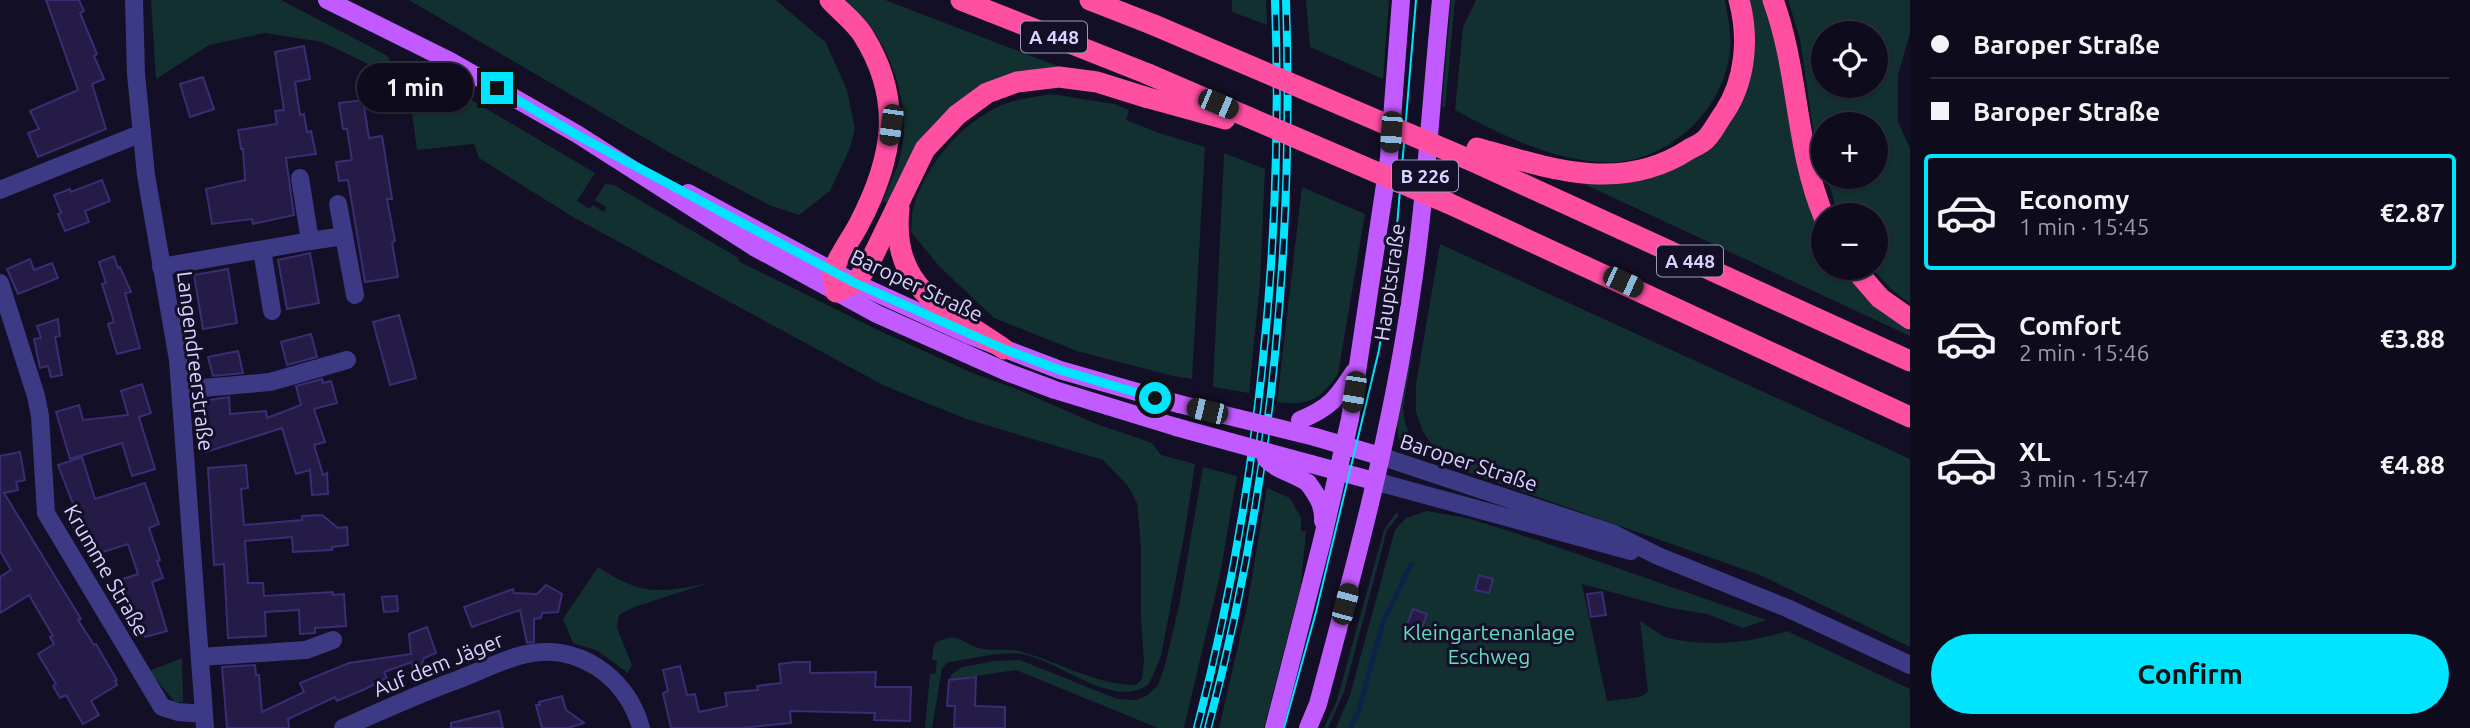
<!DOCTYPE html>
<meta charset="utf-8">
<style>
body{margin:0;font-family:Ubuntu,sans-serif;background:#1c1929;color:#f1f3f6;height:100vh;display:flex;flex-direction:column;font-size:26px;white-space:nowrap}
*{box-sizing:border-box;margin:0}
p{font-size:23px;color:#9b9ba3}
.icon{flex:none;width:38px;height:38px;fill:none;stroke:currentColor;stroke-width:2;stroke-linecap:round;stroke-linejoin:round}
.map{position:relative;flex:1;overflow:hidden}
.side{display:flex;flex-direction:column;background:#0e0b1c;width:560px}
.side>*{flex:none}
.hud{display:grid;align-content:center;height:154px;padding:0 21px;background:#0e0b1c}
.controls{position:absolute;left:1811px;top:21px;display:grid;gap:14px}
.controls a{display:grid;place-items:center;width:77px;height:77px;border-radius:50%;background:#0e0b1c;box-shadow:0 2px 5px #0004,0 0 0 2px #2e2b3b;font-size:35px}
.end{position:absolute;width:32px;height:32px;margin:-16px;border:9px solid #00e5ff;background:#111;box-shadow:0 0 0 4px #111}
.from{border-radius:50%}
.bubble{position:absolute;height:49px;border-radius:24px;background:#0e0b1c;box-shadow:0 2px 5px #0004,0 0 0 2px #2e2b3b;font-size:23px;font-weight:700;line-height:49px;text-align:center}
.car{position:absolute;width:21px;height:42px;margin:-21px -10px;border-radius:9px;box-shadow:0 0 5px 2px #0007;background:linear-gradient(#222 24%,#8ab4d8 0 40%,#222 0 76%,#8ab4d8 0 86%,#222 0)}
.hud b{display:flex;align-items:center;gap:24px;height:66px;font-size:26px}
.hud b+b{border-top:2px solid #2e2b3b}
.hud i{width:18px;height:18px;background:#f1f3f6}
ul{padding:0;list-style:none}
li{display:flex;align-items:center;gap:21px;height:116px;margin:0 14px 10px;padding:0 7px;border:4px solid transparent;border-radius:7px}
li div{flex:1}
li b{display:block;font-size:26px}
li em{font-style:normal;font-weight:700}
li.active{border-color:#00e5ff}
li>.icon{width:63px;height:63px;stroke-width:1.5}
.primary-button{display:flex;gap:14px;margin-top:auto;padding:14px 21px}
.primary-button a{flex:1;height:80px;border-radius:42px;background:#00e5ff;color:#111;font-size:28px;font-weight:700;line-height:80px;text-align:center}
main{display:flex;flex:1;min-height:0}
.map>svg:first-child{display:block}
.green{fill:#12302f;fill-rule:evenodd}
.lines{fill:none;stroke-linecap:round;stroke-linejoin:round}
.stream{stroke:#0c2248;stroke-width:5}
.building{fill:#241b47;stroke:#3b2d73;stroke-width:2}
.minor{stroke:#3d3a85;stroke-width:18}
.major{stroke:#c25bff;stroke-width:18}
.highway{stroke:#ff4fa3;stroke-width:21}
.tram{stroke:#00e5ff;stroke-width:2}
.rail-casing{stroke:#00e5ff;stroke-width:8}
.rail{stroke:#130f26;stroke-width:5;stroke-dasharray:16;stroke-linecap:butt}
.major-bridge{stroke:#c25bff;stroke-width:18}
.highway-bridge{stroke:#ff4fa3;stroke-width:21}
.route{stroke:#00e5ff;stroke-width:9}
.labels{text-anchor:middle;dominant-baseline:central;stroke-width:6;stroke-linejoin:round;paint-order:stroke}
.shield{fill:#130f26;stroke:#9e99be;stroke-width:2}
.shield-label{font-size:19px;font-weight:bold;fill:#d9d4ff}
.street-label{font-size:21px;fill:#d9d4ff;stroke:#130f26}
.park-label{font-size:21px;fill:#5fe0c0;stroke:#130f26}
</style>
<main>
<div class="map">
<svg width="1910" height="728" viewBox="0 0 1910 728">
<rect width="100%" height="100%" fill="#130f26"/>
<g class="green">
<path d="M151,0H281L388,56L391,64L381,70L322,42L265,33L209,45L156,79Z"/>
<path d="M409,0H776L826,43L847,90L855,129L850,148L830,191L799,215L769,205L672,154Z"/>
<path d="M845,0H885L1060,67C999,71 948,96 915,149C905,165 898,186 890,204L883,201C888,187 895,174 899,161C912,118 897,62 871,28C863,18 854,9 845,0Z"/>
<path d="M1232,0H1266L1267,25L1232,12Z"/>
<path d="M1306,0H1389L1383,79L1310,47Z"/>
<path d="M1451,0H1455L1445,108L1442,106Z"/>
<path d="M1476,0H1725C1728,19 1733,38 1729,58C1719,117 1661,167 1600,162C1548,159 1500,134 1455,110L1463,27Z"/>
<path d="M1747,0H1767L1813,207L1823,234L1824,268H1845L1860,289L1910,332V336L1582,183L1615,182L1724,126Z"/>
<path d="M1788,0H1910V33L1898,75V122L1910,148V304L1890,288L1872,268H1876V215H1838L1827,177H1876V124H1824L1823,166L1813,129L1800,39ZM1824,33H1876V86H1824Z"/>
<path d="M414,66L595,173L577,201L589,209L593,205L604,212L606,207L595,200L605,184L614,185L737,257L740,262L880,331L970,372L1019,390L1094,423L1152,443L1161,455L1195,464L1185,531L1161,656L1149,684C1115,710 1062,663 1026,655C1003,650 977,658 955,661L947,663L942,669L932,728H925L930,674H935L937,661L932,660L934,644C960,629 960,645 984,649C996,651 1010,648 1022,652C1059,662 1096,685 1136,685L1142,679L1144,661L1141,618V546L1137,503L1128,486L1103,460L966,419L885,386L573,217L479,158L474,144L417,150L406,69Z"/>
<path d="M1051,94L1114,104L1129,110L1126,120L1159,133L1205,147L1192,379L1173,376L1077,351L994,318L939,266L911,232C912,224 911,213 914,205C928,162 961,123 1002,105C1017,99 1035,97 1051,94Z"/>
<path d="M1224,153L1265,169L1260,282L1249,393L1213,387Z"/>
<path d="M1302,187L1365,214L1338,374C1320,400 1308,406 1277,402Z"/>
<path d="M1440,244L1910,459V647L1760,575L1466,472L1437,453L1423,432L1416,412V384Z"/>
<path d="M1414,344L1403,408L1405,423L1412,440L1408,445L1401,444C1390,416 1407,372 1414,344Z"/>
<path d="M1203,467L1237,476L1220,575L1184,728H1158L1016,670L949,680L952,674L962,667L995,661L1020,660L1117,699L1136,700L1148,695L1158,685L1165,665L1180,601Z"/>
<path d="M1267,488L1290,498L1301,518V531H1306L1301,584L1264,728H1219L1247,607Z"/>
<path d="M1427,511L1467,518L1540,541L1766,620L1743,628L1707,614L1670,608L1582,584L1607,701L1640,697L1648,692L1640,621C1649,626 1659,635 1668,638C1707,647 1751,643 1787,631L1910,689V728H1336L1350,695L1395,530L1406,518Z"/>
<path d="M1396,513L1399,515L1387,530L1344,692L1328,728H1324L1337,700L1384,530Z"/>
<path d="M598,567C642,596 660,593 709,583L634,607L619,615L617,628L632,665L628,673L598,651L573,643L563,619Z"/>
<path d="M182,658L183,702H175L149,671Z"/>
</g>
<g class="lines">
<path class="stream" d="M1350,728L1358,713L1383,622L1411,565"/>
</g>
<g class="building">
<path d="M46,0H79L84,11L80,13L97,54L94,56L104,79L92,84L106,129L38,157L28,133L39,129L30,111L78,90Z"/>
<path d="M304,46L310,79L295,82L300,115L304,114L307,132L311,131L316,154L286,158L294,215L253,224L252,219L212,224L206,189L245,180L243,149H241L238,130L277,124L275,111L284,110L275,52Z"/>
<path d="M203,77L214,109L190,117L180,84Z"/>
<path d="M363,100L369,138L382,136L392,199H387L395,241L392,242L398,277L365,282L348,180L339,181L336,162L352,160L347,129H343L339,103Z"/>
<path d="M102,180L110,201L85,211L89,222L65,231L58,214L61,213L54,195L70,189L71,192Z"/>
<path d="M310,253L319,303L287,309L278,260Z"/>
<path d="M114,256L118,268L120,267L131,292L125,293L140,348L117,354L108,324L114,322L102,284L106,283L99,262Z"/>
<path d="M30,259L34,270L52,263L58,278L18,294L7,269Z"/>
<path d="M228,269L237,323L203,329L194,275Z"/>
<path d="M399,315L416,378L390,385L373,322Z"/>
<path d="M58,319L60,336L55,337L62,375L51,377L48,366L40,368L34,339L41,338L37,326Z"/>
<path d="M311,334L317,357L287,365L281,342Z"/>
<path d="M238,351L243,373L213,376L208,357Z"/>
<path d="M322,379L323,383L331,381L337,403L314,409L325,442L314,445L323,475L327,473L328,494L312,495L310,470L296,474L282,428L206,452L203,401L229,397L230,414L266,411L267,418L301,405L296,386Z"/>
<path d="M142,384L151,413L139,417L155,469L132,476L122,443L70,459L56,412L79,405L83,420L128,415L121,391Z"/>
<path d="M20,452L25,480L16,482L18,490L4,493L81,619L78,620L94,645L96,644L117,680L115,681L117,685L91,701L99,715L83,724L66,695L60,698L53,686L56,684L38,654L54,644L50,637L53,636L29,595L0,613V577L11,570L0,551V456Z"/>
<path d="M82,457L95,499L145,483L159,524L149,528L160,560L157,561L163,578L152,582L167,631L145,637L138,614L123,618L122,600L114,602L108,584L138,574L128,544L93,555L89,541L84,542L80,531L75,532L70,516L77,514L58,465Z"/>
<path d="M246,465L248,488L241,489L244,525L302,520V516L322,515L338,528L347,527L348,545L332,547V550L293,552L292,537L245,541L248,583H263L264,596L333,592V595L344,594L346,626L315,628V633L300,634L299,610L265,612L266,636L228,638L224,564L214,565L208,468Z"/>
<path d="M1479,575L1493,579L1489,593L1475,590Z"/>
<path d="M546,585L562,594L558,612L542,613L541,618L534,619V642L527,643L520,610L472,627L464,607L513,589L514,593L537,594Z"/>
<path d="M1602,592L1606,615L1591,617L1587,594Z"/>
<path d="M397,596L398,611L384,612L382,597Z"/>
<path d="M1413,609L1427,614L1421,630L1407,625Z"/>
<path d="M427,627L436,653L424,658L415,684L412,662L384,672L387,678L365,689L337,701L335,697L288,719L289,728H227L222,667L255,665L256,675H259L262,712L304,692L300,683L349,663L411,654L409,634Z"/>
<path d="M795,662H810V673L876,672L875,687H911L910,721L874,720L875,713L790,711L791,723L740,728H671L663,693L668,691L663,670L680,666L687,695L695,694L699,712L727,706L725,693L758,690L757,686L781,683L779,664Z"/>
<path d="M976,677L975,706L1005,707V728H954L955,706H947L949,680Z"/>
<path d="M562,696L566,710L584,723L568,728H542L536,705H540L539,702Z"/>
<path d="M499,711L503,728H451V723Z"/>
</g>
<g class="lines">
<g class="minor">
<path d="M134,0L136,74L146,175L178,360L205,728"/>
<path d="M0,190L142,133"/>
<path d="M344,236L355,295"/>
<path d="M310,241L344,236L338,204"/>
<path d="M262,250L272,311"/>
<path d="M161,267L310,241L300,178"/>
<path d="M0,283L36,396L40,416L46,513L162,707L178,712L204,714"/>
<path d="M181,390L270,382L347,360"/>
<path d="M1380,456L1612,533L1658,556L1787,608L1910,665"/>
<path d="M1374,481L1631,551"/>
<path d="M200,657L306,650L333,640"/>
<path d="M343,728C381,711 418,694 457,680C478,672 500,661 522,655C576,641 627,676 641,728"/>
</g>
<g class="major">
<path d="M327,0L450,61L577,134L754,247L877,314L1007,372L1055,390L1176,427"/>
<path d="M688,193L855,283L969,335L1060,370L1179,404"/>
<path d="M1300,420C1330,408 1337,398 1354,372"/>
<path d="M1315,437L1380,456"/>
<path d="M1311,464L1374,481"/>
<path d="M1308,483C1317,495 1324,506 1323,521"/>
<path d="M1274,728L1322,541L1350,419L1389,158L1401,0"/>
<path d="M1308,728L1318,704C1354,570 1391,434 1411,296C1426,198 1431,99 1441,0"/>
</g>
<g class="highway">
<path d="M830,0C840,11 855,22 863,35C904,100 893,159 859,224C853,236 836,260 833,271C832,277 835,286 836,292L855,283L869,264L925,149L957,115L987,93L1017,82L1059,77L1097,82L1145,97"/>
<path d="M961,0L1148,74"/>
<path d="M1090,0L1154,25"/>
<path d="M1773,0C1799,70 1795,148 1824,217"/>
<path d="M1477,148C1548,168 1620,194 1688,150C1693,147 1701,144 1706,139C1713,132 1718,121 1724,113C1746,80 1749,37 1739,0"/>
<path d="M1470,160L1910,361"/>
<path d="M1448,203L1910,417"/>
<path d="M899,209C890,291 947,309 1004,349"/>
<path d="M1854,268L1880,298L1910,319"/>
</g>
<path class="tram" d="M1284,728L1316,612L1379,350L1397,226L1416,0"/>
<g class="rail-casing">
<g id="rail">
<path d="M1197,728C1258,495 1284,241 1275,0"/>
<path d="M1208,728C1271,492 1294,244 1286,0"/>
</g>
</g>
<use href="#rail" class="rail"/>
<g class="major-bridge">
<path d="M1179,404L1315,437"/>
<path d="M1176,427L1311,464"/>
<path d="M1266,459C1276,470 1295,474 1308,483"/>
</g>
<g class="highway-bridge">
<path d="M1154,25L1470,160"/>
<path d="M1148,74L1448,203"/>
<path d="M1145,97L1225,119"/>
</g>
</g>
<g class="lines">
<path class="route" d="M497,88L577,135L855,283L1004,349L1060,370L1155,398"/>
</g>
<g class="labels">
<g class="shield">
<rect x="1021" y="21.5" width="66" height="31" rx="5"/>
<rect x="1392" y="160.5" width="66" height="31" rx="5"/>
<rect x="1657" y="245.5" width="66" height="31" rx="5"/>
</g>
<g class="shield-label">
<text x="1054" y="37">A 448</text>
<text x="1425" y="176">B 226</text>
<text x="1690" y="261">A 448</text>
</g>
<g class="street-label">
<text transform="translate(1389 282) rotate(-82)">Hauptstraße</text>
<text transform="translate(917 285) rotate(25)">Baroper Straße</text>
<text transform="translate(196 361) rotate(83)">Langendreerstraße</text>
<text transform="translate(1469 462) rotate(18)">Baroper Straße</text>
<text transform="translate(107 570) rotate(60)">Krumme Straße</text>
<text transform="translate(438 664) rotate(-22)">Auf dem Jäger</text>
</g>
<g class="park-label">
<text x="1489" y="632">Kleingartenanlage<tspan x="1489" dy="24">Eschweg</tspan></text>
</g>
</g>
</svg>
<div class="controls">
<a><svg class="icon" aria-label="locate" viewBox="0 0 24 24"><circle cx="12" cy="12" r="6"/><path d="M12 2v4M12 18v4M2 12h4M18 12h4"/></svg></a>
<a>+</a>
<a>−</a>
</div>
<i class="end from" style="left:1155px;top:398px"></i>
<i class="end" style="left:497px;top:88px"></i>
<div class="bubble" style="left:357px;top:63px;width:116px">1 min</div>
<i class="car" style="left:1218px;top:104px;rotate:113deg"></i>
<i class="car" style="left:891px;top:125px;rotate:188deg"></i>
<i class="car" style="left:1391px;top:132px;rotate:184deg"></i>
<i class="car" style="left:1623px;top:282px;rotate:115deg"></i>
<i class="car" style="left:1354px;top:392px;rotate:189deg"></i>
<i class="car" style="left:1207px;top:411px;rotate:283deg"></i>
<i class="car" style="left:1345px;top:604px;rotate:15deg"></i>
</div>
<section class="side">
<div class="hud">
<b><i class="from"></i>Baroper Straße</b>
<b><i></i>Baroper Straße</b>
</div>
<ul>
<li class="active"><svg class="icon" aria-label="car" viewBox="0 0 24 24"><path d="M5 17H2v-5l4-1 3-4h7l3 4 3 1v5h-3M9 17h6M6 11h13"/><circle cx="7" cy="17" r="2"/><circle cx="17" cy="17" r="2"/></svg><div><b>Economy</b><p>1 min · 15:45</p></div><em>€2.87</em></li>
<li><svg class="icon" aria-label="car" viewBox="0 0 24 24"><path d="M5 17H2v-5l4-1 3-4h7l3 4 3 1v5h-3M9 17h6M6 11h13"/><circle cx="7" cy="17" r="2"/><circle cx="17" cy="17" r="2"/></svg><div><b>Comfort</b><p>2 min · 15:46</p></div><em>€3.88</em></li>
<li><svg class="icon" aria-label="car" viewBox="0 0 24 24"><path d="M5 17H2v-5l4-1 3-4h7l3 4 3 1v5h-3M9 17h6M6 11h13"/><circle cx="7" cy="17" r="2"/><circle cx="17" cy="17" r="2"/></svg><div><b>XL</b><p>3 min · 15:47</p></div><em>€4.88</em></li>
</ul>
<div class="primary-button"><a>Confirm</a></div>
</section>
</main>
